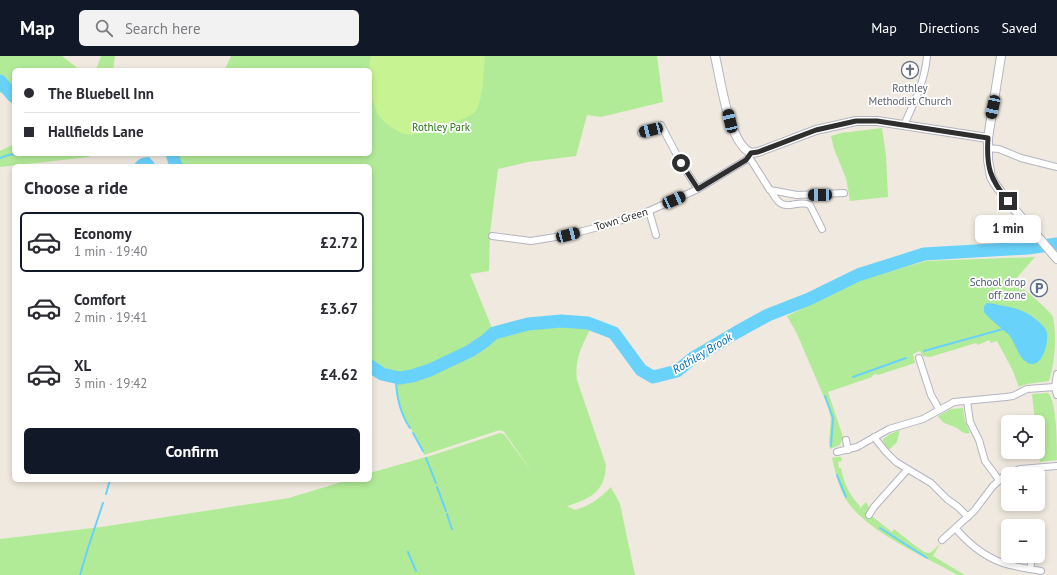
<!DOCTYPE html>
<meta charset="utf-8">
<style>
body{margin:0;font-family:"PT Sans",sans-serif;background:#f2f2f3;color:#2b2b33;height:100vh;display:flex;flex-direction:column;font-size:15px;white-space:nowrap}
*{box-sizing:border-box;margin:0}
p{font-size:13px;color:#7c7c81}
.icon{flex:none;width:22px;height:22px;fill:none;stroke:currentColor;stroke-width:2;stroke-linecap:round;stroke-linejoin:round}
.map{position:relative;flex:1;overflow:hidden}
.panel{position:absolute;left:12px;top:108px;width:360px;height:318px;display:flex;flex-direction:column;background:#fff;border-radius:6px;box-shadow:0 2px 6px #0003}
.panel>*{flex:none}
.hud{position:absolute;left:12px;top:12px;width:360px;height:88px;border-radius:6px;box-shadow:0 2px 6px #0003;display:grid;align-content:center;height:88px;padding:0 12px;background:#fff}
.buttons{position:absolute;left:1001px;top:359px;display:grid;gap:8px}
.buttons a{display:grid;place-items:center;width:44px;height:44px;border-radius:6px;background:#fff;box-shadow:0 2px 6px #0003;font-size:20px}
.end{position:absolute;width:18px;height:18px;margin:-9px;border:5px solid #2e2e2e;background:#fff;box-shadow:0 0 0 2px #fff}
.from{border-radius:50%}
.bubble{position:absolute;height:28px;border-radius:6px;background:#fff;box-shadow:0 2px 6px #0003;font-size:13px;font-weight:700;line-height:28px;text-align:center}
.car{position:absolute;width:12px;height:24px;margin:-12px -6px;border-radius:5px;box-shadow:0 0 3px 1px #0007;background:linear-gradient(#222 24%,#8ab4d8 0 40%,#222 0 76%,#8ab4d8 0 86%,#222 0)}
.hud b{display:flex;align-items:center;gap:14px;height:38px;font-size:15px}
.hud b+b{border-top:1px solid #e1e1e2}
.hud i{width:10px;height:10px;background:#2b2b33}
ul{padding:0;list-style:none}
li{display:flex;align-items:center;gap:12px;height:60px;margin:0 8px 6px;padding:0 4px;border:2px solid transparent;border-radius:6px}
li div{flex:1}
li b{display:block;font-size:15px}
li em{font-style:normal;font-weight:700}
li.active{border-color:#111827}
li>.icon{width:36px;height:36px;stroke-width:1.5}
h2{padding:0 12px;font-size:18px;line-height:48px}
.cta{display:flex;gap:8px;margin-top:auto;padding:8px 12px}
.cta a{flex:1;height:46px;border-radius:6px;background:#111827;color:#fff;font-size:16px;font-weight:700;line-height:46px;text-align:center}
header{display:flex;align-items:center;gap:24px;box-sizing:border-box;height:56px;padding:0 20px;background:#111827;color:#fff}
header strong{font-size:19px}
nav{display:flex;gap:22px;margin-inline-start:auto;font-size:14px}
.search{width:280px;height:36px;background:#f2f2f3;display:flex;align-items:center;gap:10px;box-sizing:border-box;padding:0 14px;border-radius:6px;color:#7c7c81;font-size:15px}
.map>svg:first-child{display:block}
.green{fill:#b2eb97}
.pitch{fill:#c8f392}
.water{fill:#69d2fb}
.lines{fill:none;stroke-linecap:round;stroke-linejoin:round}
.stream{stroke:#69d2fb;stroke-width:2}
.river{stroke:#69d2fb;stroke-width:13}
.street-casing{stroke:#b3b5c2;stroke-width:8}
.secondary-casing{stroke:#b3b5c2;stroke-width:10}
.street{stroke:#fff;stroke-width:6}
.secondary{stroke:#fff;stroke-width:8}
.route{stroke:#2e2e2e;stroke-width:5}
.labels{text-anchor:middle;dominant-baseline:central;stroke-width:3.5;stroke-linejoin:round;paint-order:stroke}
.worship-label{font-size:11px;fill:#5b616d;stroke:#fff}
.park-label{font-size:11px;fill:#267513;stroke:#fff}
.street-label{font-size:11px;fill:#2e2e2e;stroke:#fff}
.service-label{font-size:11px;fill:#4e5e75;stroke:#fff;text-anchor:end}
.water-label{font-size:12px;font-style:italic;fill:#0070af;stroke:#fff}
</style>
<header>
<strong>Map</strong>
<div class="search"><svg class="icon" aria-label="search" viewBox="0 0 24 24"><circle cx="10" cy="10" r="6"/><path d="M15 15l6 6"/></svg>Search here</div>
<nav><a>Map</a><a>Directions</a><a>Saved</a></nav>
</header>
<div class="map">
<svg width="1057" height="519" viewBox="0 0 1057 519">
<rect width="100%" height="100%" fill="#f0e9df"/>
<g class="green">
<path d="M0,0H62L80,14H14V45L3,37H0Z"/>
<path d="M101,0H115L113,14H94L97,11Z"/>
<path d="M231,0H657L663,46L601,61L587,59L576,100L528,106L498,113L490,177L489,215L470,218L494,277L528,268L561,265L588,267L592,269C583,289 574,302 577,324L606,409C605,436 590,443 567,450L575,454C590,450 600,442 611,431L620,448L635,519H0V483L101,471L289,442L348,424H370V417L433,399L500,377L504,378L533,417L504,376L500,374L424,399C419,383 407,370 401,354C399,347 396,340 396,333C395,327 396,322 394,317L380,313L370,305V110H180L176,98H370V14H223L226,11Z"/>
<path d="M882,72L886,99L888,141L850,145L846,122L834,93L831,80L841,77Z"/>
<path d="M14,88V98H91L89,101L0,111V95Z"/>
<path d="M1035,201L1014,225C1021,231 1051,255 1053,261C1057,280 1055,306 1049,325L1027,328L1019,331L1012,313L997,285L991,287L989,284L978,289L976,287L930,301L923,300L920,295L913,298L915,307L878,319L876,318L873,319L872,321L828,336L843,381L840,389L830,393L829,387L831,362L827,348L797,278L787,260L861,224L926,205Z"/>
<path d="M1048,337C1057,345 1057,390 1057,404L1040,406L1038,394V366H1035L1032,338Z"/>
<path d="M963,352L965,365L970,377C963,379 961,374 955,371C947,368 943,368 938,360L951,353Z"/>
<path d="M900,374L897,386L889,394L883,386V383L890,378Z"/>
<path d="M837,401H841L842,405L838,406L839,412H841C844,427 849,439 860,450L859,453L866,446L869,451L868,457L892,476L894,473C900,477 923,498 929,497C933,496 937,490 940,488L933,500L965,519H958C925,501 861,473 844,440C838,428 835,415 832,402Z"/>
</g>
<path class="pitch" d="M371,0H485C483,16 484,40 476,54C471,62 457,64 449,68C436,73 419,80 405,78C396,76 380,64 377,56C370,42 367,13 371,0Z"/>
<g class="water">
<path d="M149,101L157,110H133C137,104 141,101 149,101Z"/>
<path d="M987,247C991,247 995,248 999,249C1017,252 1027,255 1040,267C1043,270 1046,272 1047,277C1049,287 1041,318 1025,305C1018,300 1015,286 1009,279C1001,271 991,265 984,256V250Z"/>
</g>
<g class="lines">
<g class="stream">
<path d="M0,102L8,99L17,98"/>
<path d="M924,295L1003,273"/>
<path d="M396,321C396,339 400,357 410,372"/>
<path d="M853,321L906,302"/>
<path d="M825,340L833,362L831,390"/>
<path d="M413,377L423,395"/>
<path d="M426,402L436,427"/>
<path d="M837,419L846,441"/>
<path d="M437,431L446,455"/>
<path d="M106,438L110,424"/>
<path d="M447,458L452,473"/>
<path d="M880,472L927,502"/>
<path d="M408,496L416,515"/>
<path d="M80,519L88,492L103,447"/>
</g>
<g class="river">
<path d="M0,25L14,41"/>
<path d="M172,98L176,110"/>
<path d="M370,310L382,318L399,322L412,320L430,314L470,295L485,285L494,277L528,268L561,265L588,267L614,277L641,314L653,321L677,315L693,302L737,276L768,259L809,243L858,219L924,198L1028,192L1057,188"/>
</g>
<g class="street-casing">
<g id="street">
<path d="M904,69C914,47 925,25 927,0"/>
<path d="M641,77L651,74L661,69L681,107L698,133"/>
<path d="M987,92L999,93L1021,102L1057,111"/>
<path d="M749,101L770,134L797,139L844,137"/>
<path d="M770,134C773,137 775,142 778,145C787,155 799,143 810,149L822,173"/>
<path d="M649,155L656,179"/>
<path d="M492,180L531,185L568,179L610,168L649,155L698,133L746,104L749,101L751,97"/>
<path d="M919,302L931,339L939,353"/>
<path d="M1057,318L1055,331L1057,339"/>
<path d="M967,345L970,366L979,384L985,405L999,424"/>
<path d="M874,381L886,396L896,406L931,427L947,443L958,451L968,461"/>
<path d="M846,384L848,394"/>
<path d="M837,396L857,391L889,373L923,363L954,346L1006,341L1013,340L1027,333L1055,331"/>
<path d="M869,459L874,451L907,414"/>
<path d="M956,473C970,489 988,504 1010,509C1020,512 1031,513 1041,515"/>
<path d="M942,484L974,455L993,430L1004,420L1020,413L1057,410"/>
<path d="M1030,513L1032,503"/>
</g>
</g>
<g class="secondary-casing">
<g id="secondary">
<path d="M715,0C721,24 728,86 751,97L758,96L816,74L856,65H877L988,82"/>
<path d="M1001,0L988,82V104L991,121L995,128L1009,147L1057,203"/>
</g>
</g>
<use href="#street" class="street"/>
<use href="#secondary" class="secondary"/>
</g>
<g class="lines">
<path class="route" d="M681,107L698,133L746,104L751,97L758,96L816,74L856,65H877L988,82C986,111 990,123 1008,145"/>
</g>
<defs>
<g id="church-ring" transform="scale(0.9)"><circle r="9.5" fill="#fff" stroke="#6b7280" stroke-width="1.5"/><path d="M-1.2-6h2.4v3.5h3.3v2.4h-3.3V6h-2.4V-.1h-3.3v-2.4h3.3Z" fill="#6b7280"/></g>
<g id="parking-ring" transform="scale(0.9)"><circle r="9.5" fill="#fff" stroke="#5c6f8a" stroke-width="1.5"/><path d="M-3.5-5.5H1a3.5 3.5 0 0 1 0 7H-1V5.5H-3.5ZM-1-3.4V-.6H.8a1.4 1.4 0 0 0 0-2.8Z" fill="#5c6f8a"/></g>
</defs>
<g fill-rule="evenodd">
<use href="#church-ring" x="910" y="14"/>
<use href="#parking-ring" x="1039" y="232"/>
</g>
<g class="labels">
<g class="worship-label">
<text x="910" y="32">Rothley<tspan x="910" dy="13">Methodist Church</tspan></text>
</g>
<g class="park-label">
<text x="441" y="71">Rothley Park</text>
</g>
<g class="street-label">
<text transform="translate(621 163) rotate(-17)">Town Green</text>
</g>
<g class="service-label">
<text x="1026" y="226">School drop<tspan x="1026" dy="13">off zone</tspan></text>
</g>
<g class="water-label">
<text transform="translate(702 297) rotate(-31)">Rothley Brook</text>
</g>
</g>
</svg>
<div class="buttons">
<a><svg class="icon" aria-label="locate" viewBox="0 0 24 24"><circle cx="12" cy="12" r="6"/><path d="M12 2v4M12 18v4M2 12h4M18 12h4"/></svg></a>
<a>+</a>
<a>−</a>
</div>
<i class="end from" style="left:681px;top:107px"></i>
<i class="end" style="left:1008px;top:145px"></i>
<div class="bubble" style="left:975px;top:159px;width:66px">1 min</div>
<i class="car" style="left:993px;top:51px;rotate:192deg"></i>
<i class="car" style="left:730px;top:65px;rotate:347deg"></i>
<i class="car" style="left:651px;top:74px;rotate:255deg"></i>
<i class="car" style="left:820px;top:139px;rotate:269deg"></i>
<i class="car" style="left:674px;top:144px;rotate:66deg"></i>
<i class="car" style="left:568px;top:179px;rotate:75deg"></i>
<div class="hud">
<b><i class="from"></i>The Bluebell Inn</b>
<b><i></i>Hallfields Lane</b>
</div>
<section class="panel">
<h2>Choose a ride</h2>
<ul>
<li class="active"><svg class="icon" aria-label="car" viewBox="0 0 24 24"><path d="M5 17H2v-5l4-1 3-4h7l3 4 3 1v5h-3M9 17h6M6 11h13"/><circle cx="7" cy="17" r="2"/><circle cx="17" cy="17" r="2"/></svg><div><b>Economy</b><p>1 min · 19:40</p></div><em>£2.72</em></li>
<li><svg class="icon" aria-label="car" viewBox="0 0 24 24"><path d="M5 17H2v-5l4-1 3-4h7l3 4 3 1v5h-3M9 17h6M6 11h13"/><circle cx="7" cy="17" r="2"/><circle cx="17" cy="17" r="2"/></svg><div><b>Comfort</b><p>2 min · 19:41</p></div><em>£3.67</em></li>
<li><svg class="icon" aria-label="car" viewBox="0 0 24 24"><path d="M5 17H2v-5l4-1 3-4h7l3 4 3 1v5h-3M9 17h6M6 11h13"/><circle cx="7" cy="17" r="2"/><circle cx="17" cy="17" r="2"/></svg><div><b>XL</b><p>3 min · 19:42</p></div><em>£4.62</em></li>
</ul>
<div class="cta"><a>Confirm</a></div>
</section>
</div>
